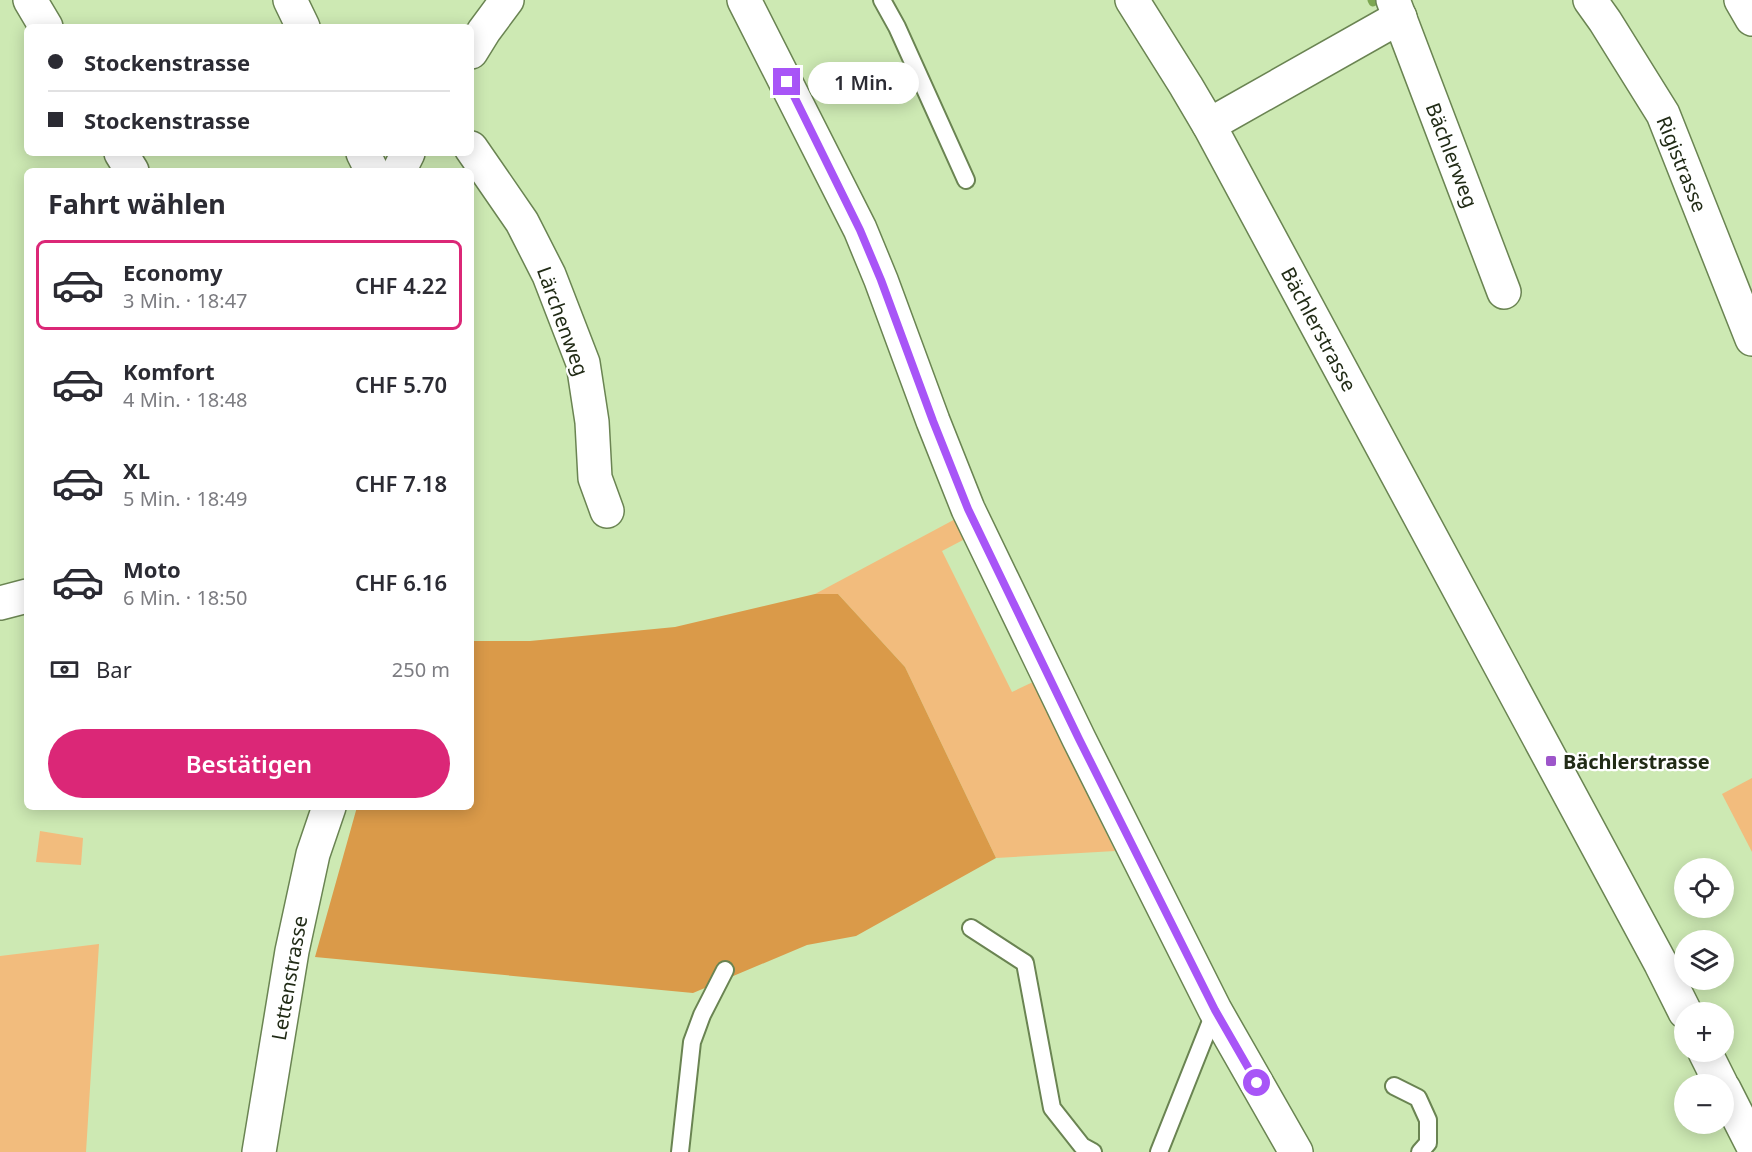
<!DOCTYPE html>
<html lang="de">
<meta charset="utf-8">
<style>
body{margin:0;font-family:"Noto Sans",sans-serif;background:#f7f7f7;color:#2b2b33;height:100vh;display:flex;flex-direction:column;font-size:22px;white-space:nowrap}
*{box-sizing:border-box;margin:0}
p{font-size:20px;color:#7c7c81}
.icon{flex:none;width:33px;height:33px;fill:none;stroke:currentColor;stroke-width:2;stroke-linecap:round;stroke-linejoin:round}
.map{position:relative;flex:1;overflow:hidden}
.side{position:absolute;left:24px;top:168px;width:450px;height:642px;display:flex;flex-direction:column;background:#fff;border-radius:9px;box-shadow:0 3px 15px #0003}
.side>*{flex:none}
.hud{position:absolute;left:24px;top:24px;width:450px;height:132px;border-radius:9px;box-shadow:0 3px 15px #0003;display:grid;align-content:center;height:132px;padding:0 24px;background:#fff}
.buttons{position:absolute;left:1674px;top:858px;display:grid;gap:12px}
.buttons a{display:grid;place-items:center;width:60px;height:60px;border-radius:50%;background:#fff;box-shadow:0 3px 15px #0003;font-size:30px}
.end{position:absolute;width:27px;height:27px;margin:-14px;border:8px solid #a855f7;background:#fff;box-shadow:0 0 0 3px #fff}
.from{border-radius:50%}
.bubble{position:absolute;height:42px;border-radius:21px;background:#fff;box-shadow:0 3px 15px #0003;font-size:20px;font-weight:600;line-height:42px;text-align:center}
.hud b{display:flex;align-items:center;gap:21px;height:57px;font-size:22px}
.hud b+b{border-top:2px solid #e1e1e2}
.hud i{width:15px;height:15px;background:#2b2b33}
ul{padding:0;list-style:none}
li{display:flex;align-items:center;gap:18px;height:90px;margin:0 12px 9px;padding:0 12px;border:3px solid transparent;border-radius:9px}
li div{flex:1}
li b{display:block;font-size:22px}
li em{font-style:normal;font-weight:600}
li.current{border-color:#db2777}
li>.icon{width:54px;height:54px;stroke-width:1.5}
h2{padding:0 24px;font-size:27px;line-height:72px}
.pay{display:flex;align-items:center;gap:15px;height:66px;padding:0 24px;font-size:22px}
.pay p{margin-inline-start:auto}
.button{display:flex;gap:12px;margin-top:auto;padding:12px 24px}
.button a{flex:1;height:69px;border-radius:36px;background:#db2777;color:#fff;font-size:24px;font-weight:600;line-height:69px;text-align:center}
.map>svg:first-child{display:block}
.green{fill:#f2bc7d}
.forest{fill:#da9a49}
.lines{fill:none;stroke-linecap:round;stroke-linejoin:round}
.stream{stroke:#7da752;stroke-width:9}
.lane-casing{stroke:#6a8452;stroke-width:20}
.street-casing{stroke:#6a8452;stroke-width:36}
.lane{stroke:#fff;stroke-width:16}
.street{stroke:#fff;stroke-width:33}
.route{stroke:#a855f7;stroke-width:8}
.poi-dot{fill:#9d56ca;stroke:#fff;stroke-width:2}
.labels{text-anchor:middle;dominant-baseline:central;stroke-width:4.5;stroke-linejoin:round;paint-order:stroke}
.street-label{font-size:20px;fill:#212b16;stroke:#fff}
.poi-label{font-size:20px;font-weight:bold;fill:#212b16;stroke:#fff;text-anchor:start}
</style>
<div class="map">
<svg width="1752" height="1152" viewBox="0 0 1752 1152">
<rect width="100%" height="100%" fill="#cde9b3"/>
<g class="green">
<path d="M961,516L963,540L942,551L1012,692L1033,682L1115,851L996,858L905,667L838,594H815Z"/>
<path d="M1752,778V852L1722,794Z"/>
<path d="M40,831L83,838L81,865L36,862Z"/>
<path d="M99,944L86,1152H0V956Z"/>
</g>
<path class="forest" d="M815,594H838L905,667L996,858L856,936L807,945L693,993L315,957L357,807H471V641H530L675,627Z"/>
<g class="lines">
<path class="stream" d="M1372,0L1373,2"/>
<g class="lane-casing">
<g id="lane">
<path d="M882,0L897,27L966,180"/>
<path d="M971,928L1025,963L1052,1108L1082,1146L1093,1152"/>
<path d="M1394,1086L1418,1098L1428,1120V1143L1420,1152"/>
<path d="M680,1152L692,1042L702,1015L725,970"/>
<path d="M1159,1152L1215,1011"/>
</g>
</g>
<g class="street-casing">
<g id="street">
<path d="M30,0L46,27"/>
<path d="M290,0L303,27"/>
<path d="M744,0L860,229L881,280L933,421L968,509L1079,739L1215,1010L1296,1152"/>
<path d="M1132,0L1186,86L1209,125L1661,964L1685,1012"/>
<path d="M1393,0L1504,292"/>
<path d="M1590,0L1605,21L1663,114L1752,339"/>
<path d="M1741,0L1752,19"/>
<path d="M471,52L484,31L507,0"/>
<path d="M1209,125L1400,17"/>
<path d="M471,148L522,222L549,275L583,363L592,422L595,478L607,511"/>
<path d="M121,153L132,171"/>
<path d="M363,153L372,171"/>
<path d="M399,171L408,153"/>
<path d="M0,603L27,596"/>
<path d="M1705,1052L1721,1084"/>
<path d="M1724,1089L1752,1144"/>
<path d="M259,1152L292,951L313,854L329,807"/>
</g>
</g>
<use href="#lane" class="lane"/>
<use href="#street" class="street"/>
</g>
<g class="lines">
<path class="route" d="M787,82L860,230L881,280L933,421L968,509L1079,739L1215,1010L1257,1083"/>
</g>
<rect class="poi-dot" x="1545" y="755" width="12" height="12" rx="3"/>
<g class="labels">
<g class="street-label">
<text transform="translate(1452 155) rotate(69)">Bächlerweg</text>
<text transform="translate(1682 164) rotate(68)">Rigistrasse</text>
<text transform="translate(563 321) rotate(70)">Lärchenweg</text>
<text transform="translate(1319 329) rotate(62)">Bächlerstrasse</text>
<text transform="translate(289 978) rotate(-80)">Lettenstrasse</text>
</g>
<g class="poi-label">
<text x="1563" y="761">Bächlerstrasse</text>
</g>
</g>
</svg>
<div class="buttons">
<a><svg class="icon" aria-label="locate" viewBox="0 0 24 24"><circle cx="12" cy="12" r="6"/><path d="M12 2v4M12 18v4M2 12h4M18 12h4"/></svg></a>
<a><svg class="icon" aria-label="layers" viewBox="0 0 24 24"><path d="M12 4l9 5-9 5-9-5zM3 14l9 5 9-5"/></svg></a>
<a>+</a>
<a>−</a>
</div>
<i class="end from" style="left:1257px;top:1083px"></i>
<i class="end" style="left:787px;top:82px"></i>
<div class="bubble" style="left:808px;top:62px;width:111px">1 Min.</div>
<div class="hud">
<b><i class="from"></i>Stockenstrasse</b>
<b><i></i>Stockenstrasse</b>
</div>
<section class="side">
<h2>Fahrt wählen</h2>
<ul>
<li class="current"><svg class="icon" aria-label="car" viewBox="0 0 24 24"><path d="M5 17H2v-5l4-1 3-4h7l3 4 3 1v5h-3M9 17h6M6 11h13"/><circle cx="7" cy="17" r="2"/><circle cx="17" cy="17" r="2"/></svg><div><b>Economy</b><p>3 Min. · 18:47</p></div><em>CHF 4.22</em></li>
<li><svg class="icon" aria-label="car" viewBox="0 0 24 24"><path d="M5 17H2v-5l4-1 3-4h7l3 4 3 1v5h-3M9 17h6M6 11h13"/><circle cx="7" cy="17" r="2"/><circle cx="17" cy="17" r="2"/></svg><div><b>Komfort</b><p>4 Min. · 18:48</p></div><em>CHF 5.70</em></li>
<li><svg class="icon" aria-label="car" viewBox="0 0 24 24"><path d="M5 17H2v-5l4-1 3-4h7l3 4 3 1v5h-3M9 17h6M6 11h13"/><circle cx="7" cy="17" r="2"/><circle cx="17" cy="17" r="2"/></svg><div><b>XL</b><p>5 Min. · 18:49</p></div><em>CHF 7.18</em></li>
<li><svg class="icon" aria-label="car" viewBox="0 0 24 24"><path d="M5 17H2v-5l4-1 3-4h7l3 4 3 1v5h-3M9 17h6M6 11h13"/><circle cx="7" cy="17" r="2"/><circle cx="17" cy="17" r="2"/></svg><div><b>Moto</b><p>6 Min. · 18:50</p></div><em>CHF 6.16</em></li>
</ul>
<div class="pay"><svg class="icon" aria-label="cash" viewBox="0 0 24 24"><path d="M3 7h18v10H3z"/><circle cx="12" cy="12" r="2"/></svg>Bar<p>250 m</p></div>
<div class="button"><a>Bestätigen</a></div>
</section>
</div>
